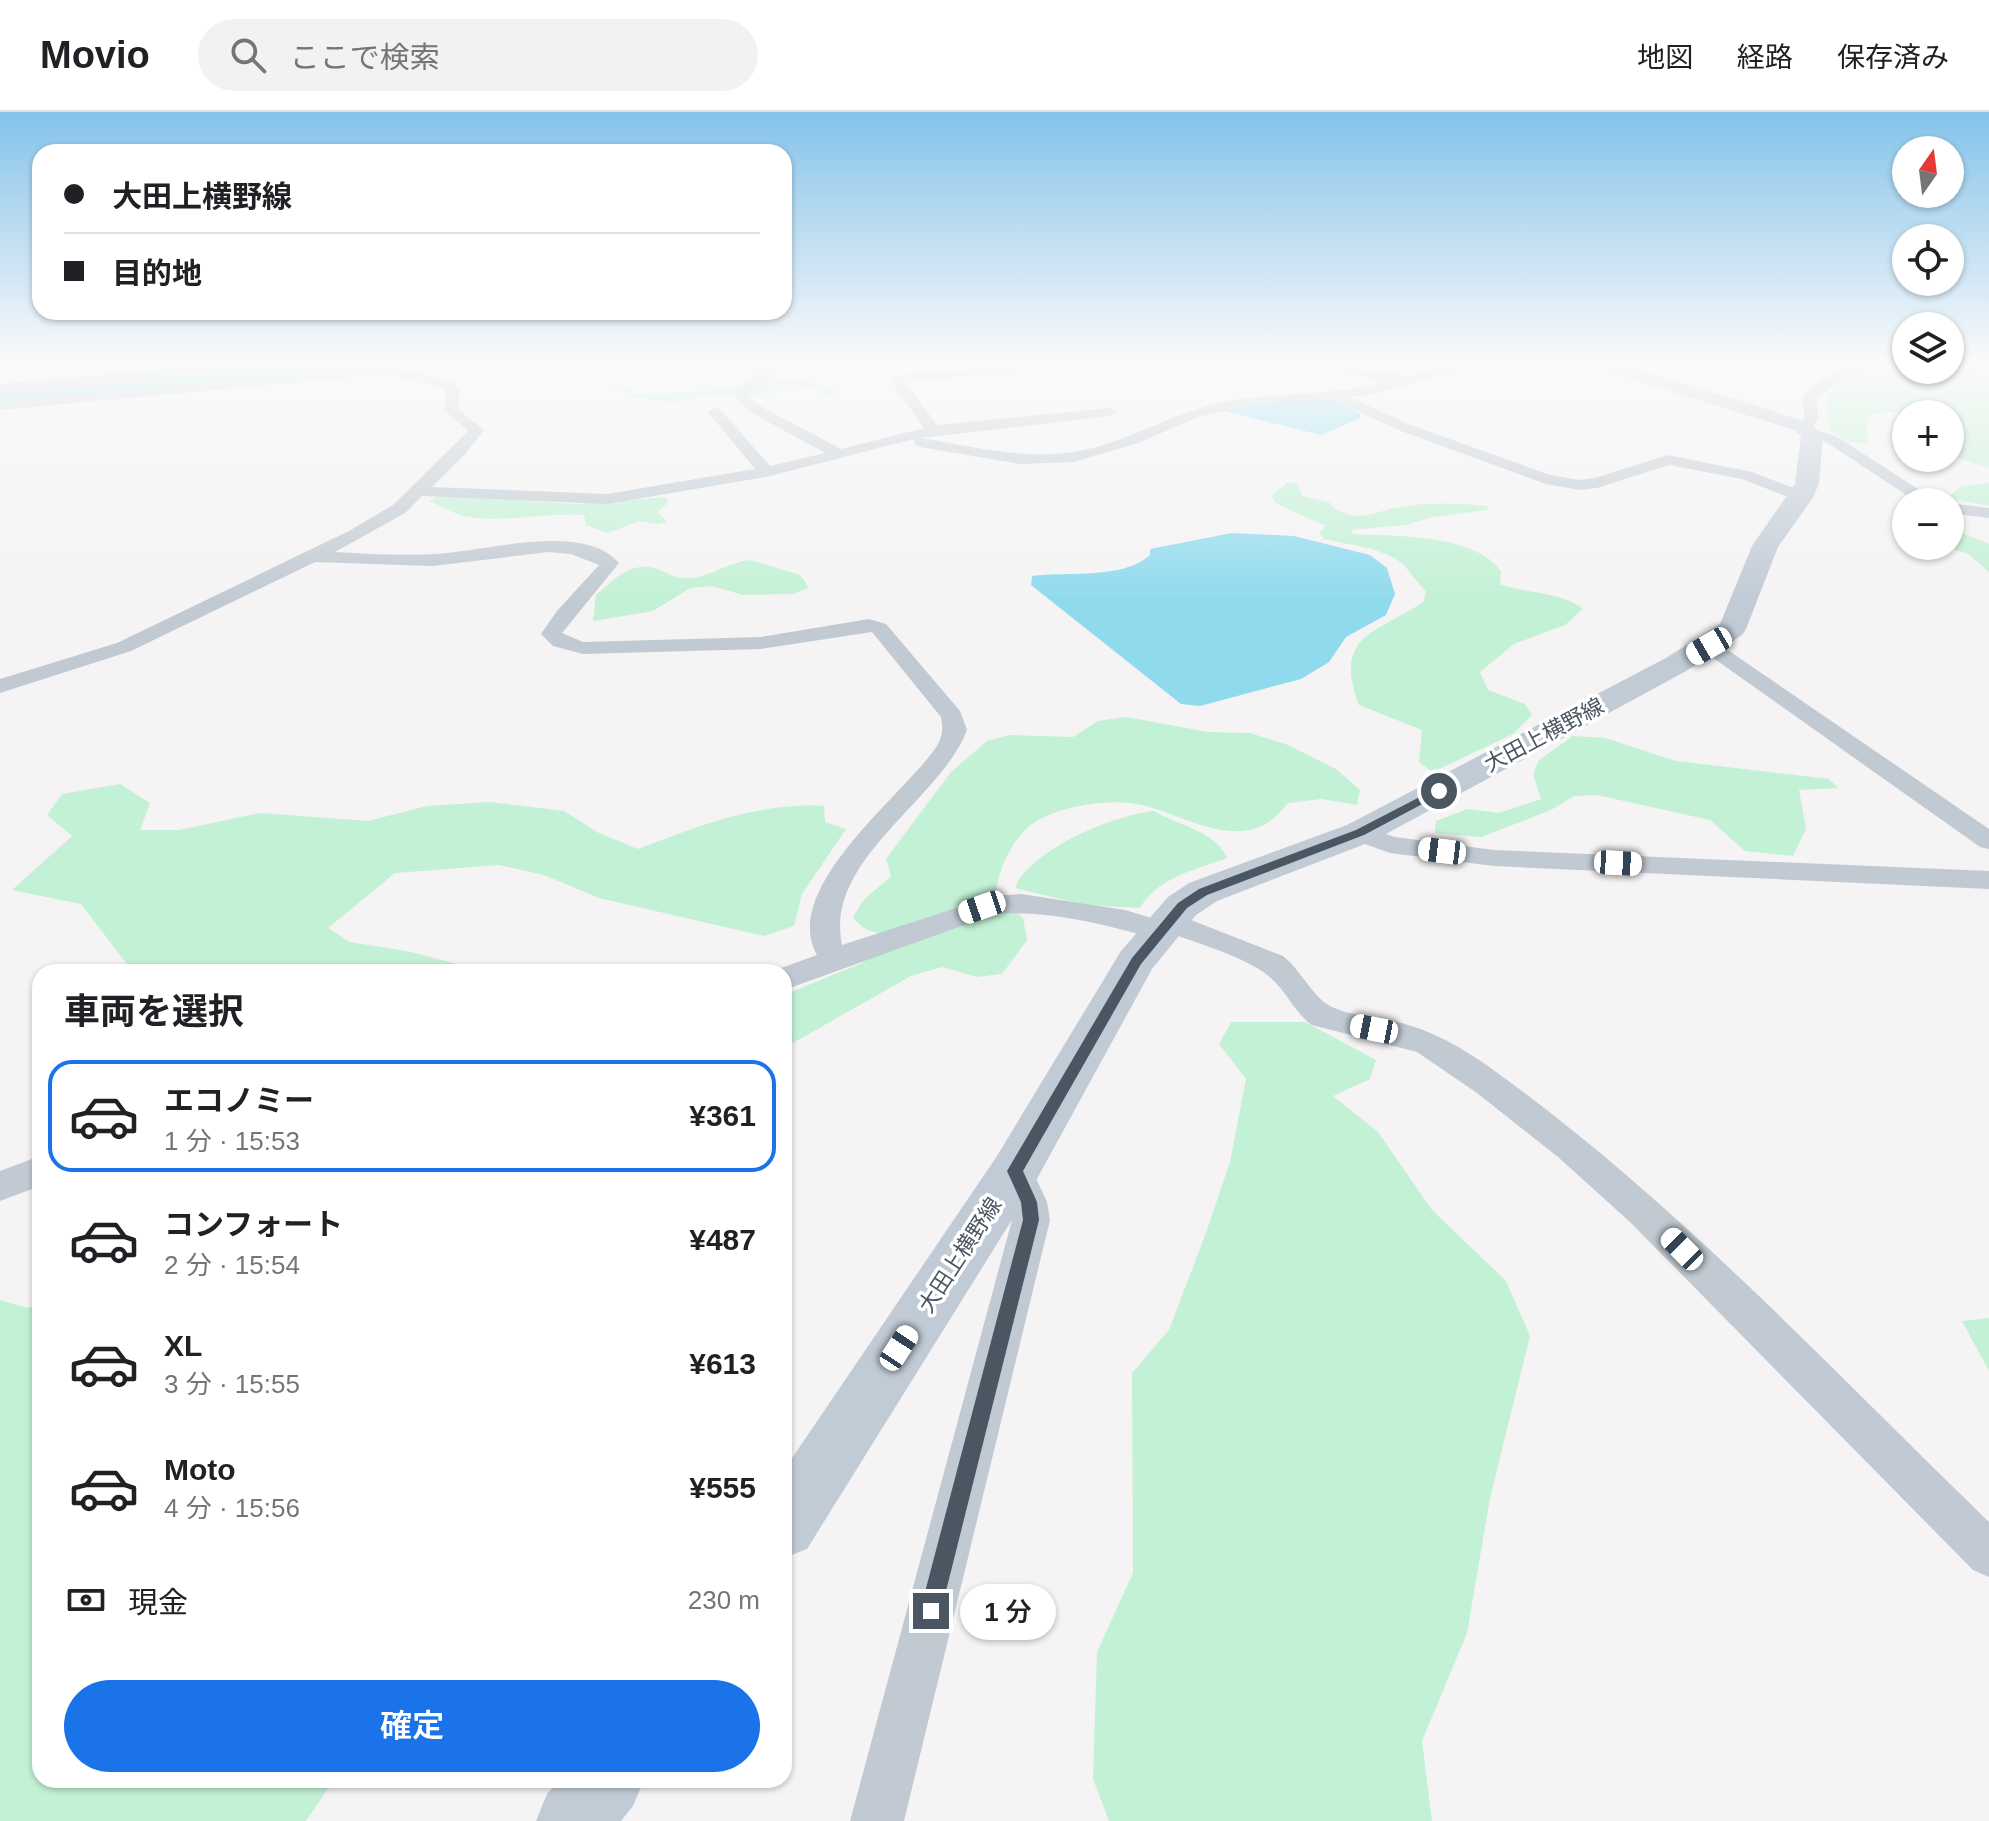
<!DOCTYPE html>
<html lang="ja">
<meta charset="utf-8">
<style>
body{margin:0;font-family:Arial,"Noto Sans JP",sans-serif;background:#f2f2f2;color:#202124;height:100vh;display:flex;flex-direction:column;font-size:30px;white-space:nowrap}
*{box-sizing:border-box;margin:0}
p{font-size:26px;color:#757577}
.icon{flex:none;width:44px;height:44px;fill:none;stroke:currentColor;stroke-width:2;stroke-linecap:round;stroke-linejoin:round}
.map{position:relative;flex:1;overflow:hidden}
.details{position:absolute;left:32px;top:852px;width:760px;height:824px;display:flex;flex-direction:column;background:#fff;border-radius:24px;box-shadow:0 2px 6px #0004}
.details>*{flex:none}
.guide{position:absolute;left:32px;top:32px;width:760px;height:176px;border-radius:24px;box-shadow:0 2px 6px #0004;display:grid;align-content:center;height:176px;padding:0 32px;background:#fff}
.needle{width:52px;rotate:14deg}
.buttons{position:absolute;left:1892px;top:24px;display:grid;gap:16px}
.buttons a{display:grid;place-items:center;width:72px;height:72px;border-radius:50%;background:#fff;box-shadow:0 2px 6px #0004;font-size:40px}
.end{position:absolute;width:36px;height:36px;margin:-18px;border:10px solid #4a5661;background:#fff;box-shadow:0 0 0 4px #fff}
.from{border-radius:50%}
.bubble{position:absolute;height:56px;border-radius:28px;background:#fff;box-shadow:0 2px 6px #0004;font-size:26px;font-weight:600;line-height:56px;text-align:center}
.car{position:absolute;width:24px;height:48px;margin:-24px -12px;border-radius:10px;box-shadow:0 0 6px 2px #0007;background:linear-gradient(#fff 24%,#345 0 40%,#fff 0 76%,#345 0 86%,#fff 0)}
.guide b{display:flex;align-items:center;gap:28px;height:76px;font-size:30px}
.guide b+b{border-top:2px solid #e0e0e0}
.guide i{width:20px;height:20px;background:#202124}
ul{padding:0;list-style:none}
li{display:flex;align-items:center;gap:24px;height:112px;margin:0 16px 12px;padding:0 16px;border:4px solid transparent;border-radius:24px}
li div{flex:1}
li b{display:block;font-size:30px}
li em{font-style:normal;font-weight:600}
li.current{border-color:#1a73e8}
li>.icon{width:72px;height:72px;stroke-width:1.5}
h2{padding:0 32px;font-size:36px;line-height:96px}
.pay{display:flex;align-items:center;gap:20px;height:88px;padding:0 32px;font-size:30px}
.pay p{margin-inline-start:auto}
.primary-button{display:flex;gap:16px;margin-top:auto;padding:16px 32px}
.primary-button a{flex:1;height:92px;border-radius:48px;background:#1a73e8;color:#fff;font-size:32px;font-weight:600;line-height:92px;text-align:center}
header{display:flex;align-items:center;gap:48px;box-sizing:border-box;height:112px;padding:0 40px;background:#fff;border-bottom:2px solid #e0e0e0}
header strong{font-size:38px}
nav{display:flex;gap:44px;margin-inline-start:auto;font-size:28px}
.search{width:560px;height:72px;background:#f2f2f2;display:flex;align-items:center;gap:20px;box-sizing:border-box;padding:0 28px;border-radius:44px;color:#757577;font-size:30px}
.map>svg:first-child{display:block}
.green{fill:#c3f1d5}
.water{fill:#90daee}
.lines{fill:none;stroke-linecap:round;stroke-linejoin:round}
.river{fill:#90daee;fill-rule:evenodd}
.street{fill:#c1cad2;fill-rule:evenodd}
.secondary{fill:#c1cbd6;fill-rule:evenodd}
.primary{fill:#b3c2d1;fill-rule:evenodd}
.route{fill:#4a5661}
.labels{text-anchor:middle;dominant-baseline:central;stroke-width:7;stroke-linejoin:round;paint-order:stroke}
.street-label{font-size:22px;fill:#4a5661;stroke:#fff}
</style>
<header>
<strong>Movio</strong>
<div class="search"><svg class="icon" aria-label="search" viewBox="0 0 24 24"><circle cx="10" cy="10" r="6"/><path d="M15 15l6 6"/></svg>ここで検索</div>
<nav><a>地図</a><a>経路</a><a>保存済み</a></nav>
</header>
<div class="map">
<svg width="1989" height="1709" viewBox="0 0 1989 1709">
<rect width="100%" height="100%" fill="#f5f3f3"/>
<g class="green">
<path d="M748,251L764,257L768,268C789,267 824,265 839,282L828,283L812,275L771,281L708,284L664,293L659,288L624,286L627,282L621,278L601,276L622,275L637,282H651L725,277L753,265L754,260L745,257H711Z"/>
<path d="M1950,253L1989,261V356L1950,344V302L1887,300L1872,303L1867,313L1868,332L1849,330L1829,317L1826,284L1849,267L1914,262L1917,258H1950Z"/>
<path d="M1288,370L1297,371L1302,384L1329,390C1334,397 1340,401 1350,403C1369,406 1381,398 1399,395C1428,390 1459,391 1488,394L1487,398L1433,405L1405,413L1350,418L1354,422C1396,424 1474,422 1501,459L1500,472C1526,482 1561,479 1583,497L1565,513L1514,532L1480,560L1488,578L1525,592L1532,603L1513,622L1433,660L1419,650L1422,618L1359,593C1332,521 1378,521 1423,490L1426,479C1417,471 1407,455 1400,450C1380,435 1348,433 1324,427L1319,420L1326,414L1277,392L1271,384Z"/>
<path d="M1989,371V394L1948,386L1960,374Z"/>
<path d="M440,383L577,392L665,385L669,390L658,400L667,410L657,412L639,409L608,421L586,413L584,403C544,400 504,412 464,404C453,402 440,393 429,389Z"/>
<path d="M1950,416L1989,432V460L1968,442L1944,434H1950Z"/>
<path d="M750,448L800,463L809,476L793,482L743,483L712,474L690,476L653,499L593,509L596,483C615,467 629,450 655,456C664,459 674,466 684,466C705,468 728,450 750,448Z"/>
<path d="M1126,605L1208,620L1250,621L1288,633L1336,657L1360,678L1357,693L1321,687L1288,691C1279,703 1265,716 1249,718C1212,725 1173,699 1137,692C1107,686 1050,695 1027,716C1010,732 998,759 996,781L1023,806L1027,828L1002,862L977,865L942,855L911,864L784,936V883L862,851L884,836L877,821L865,817L853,806C867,779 872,783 891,764L886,747L951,660L987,629L1010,623L1073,625L1098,609Z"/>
<path d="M1573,624L1605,626L1676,649L1829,667L1838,676L1799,678L1806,717L1793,744L1745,739L1710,708L1597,683L1574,684L1551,698L1481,725L1435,721L1436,709L1467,697L1499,701L1541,687L1533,662L1539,648Z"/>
<path d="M120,672L150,691L140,718H179L260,701L368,709L427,694L489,690L564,699L599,721L638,737C699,714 758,690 824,694L825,710L846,717L802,782L794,814L764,824L599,786L544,763L499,753L395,761L328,816L350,830L411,840L488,860H133L81,792L12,778L72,724L47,703L62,682Z"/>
<path d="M1154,699C1179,714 1214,718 1227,746C1195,758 1158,765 1140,796L1085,793L1015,776C1029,738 1116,702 1154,699Z"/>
<path d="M1231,910H1305L1376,948L1370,967L1333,984L1378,1020L1432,1098L1506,1169L1530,1224L1490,1386L1467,1521L1422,1629L1432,1709H1109L1093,1667L1097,1540L1133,1461L1132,1261L1169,1218L1207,1118L1230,1050L1246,967L1219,932Z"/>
<path d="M0,1188L28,1196L40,1193V1668H334L306,1709H0Z"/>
<path d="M1989,1206V1259L1962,1209Z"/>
</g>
<g class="water">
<path d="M1325,286L1340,289L1360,302L1359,307L1321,323L1223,299L1255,291Z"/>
<path d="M1232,421L1294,424L1370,443L1387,456L1395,482L1386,503L1346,525L1329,550L1301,567L1200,594L1181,592L1031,473L1032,464C1068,459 1122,468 1150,443V437Z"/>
</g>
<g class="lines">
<path class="river" d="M284,250H366L362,255L353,258L0,295V279Z"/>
<g class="street">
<path d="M767,250H779L780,260L749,285L762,295L841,337L924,316L889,267L896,263L1020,253V259L1015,260L905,270L937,313L1110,296L1117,300L1110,304L921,326C970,334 1023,348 1073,340C1126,332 1172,300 1224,290C1276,280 1331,284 1382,271L1326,253L1325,250C1349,250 1375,266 1398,260L1404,265L1465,250H1484L1483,253L1364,284L1349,285L1411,313L1550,363L1580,368L1595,366L1668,343L1752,360L1807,381L1809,385L1807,389L1801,390L1742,367L1669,353L1597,376L1580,378L1546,372L1401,319L1331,287L1264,291L1201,304L1138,331L1074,350L1021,352L920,335L915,333L914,327L766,365L607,392L422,384L405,401L335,440C368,442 401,444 434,442C482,440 583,409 619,451L562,521L583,530L761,525L869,507L886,512L960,599L967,618C940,689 824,747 842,833L993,784L1021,782L1125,798L1155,807L1158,802L1168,799L1283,844C1300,857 1314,887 1332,895C1351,904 1377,905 1397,910C1436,919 1471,941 1503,965C1680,1094 1832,1258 1989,1410V1465L1973,1458L1630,1110L1558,1045L1477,981L1417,940L1312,913C1295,901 1289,884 1275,870C1254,847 1201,833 1171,821L1159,828C1107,813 1049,798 995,802L784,878V860L773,859L817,843C779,776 905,682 937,634C943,624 943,616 941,605L872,520L761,537L583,542L553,534L541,522L557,499L599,453L571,442L548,440L433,454L315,450L131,539L0,581V567L117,531L349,419L393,393L468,319L444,298L446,279L442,275L386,262L0,298V290L386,254L452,269L460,278L458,297L484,318L466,341L432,375L607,382L755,357L708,300L715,296L720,297L770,354L825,341L752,301L734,285L746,271L766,258Z"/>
<path d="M1075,250H1222L1229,254L1222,258L1094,257Z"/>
<path d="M1868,250H1898L1841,267L1817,287L1818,307L1813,315L1796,317V311L1804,307L1803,286C1820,264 1842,256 1868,250Z"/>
<path d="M1812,317L1836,324L1938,390H1917L1826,330L1807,325L1804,322Z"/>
<path d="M1950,391L1989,396V406L1950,401Z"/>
<path d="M1709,528L1716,530L1989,717V737L1980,735L1702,538L1698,534Z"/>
<path d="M1360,713L1395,725L1494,738L1989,759V777L1494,754L1390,741L1351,727L1347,721L1351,715Z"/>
<path d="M40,1044V1074L0,1089V1059Z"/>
<path d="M1015,1044L1028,1049L1047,1090L1050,1108L904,1709H850L1012,1108L1011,1090L997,1059L1002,1049Z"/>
</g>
<g class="secondary">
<path d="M1587,250H1614L1808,310L1823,322L1819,372L1812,387L1778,435L1746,517L1742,523L1688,558L1373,729L1217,789L1196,803L1152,857L1033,1074L807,1437L784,1446V1358L997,1044L1121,839L1168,785L1189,771L1347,713L1666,546L1720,512L1752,434L1795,372L1801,324L1794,318L1590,254Z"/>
<path d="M559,1668H644L633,1694L621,1709H536L547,1682Z"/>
</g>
<path class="primary" d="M233,250H298L288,256L0,284V272Z"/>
</g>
<linearGradient id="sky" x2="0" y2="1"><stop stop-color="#85c3ea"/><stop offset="0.51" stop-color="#fafafa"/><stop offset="1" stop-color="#fafafa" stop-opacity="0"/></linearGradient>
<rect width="1989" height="489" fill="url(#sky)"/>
<path class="route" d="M1439,675L1445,679L1443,681L1364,723L1207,783L1187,796L1141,852L1023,1059L1037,1090L1039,1108L941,1499L938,1506L931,1509L923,1506L920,1499L1023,1108L1021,1090L1007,1059L1132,846L1178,791L1199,777L1356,718Z"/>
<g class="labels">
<g class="street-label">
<text transform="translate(1544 623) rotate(-28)">大田上横野線</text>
<text transform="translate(960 1143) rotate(-57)">大田上横野線</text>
</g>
</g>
</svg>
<div class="buttons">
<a><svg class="needle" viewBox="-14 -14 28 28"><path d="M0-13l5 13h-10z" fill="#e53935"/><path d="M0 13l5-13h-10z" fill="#757577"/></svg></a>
<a><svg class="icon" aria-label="locate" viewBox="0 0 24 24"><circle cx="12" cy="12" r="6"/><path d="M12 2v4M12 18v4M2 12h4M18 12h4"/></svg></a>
<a><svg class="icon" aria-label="layers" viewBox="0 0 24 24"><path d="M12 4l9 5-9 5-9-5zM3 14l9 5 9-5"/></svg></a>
<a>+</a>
<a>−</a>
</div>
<i class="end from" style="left:1439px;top:679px"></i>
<i class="end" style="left:931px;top:1499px"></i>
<div class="bubble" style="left:960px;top:1472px;width:96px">1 分</div>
<i class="car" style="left:1709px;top:534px;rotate:240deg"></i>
<i class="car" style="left:1442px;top:739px;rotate:277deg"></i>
<i class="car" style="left:1618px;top:751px;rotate:93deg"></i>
<i class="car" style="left:982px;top:795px;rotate:251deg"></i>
<i class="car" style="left:1374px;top:917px;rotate:281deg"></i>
<i class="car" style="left:1682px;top:1137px;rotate:315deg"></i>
<i class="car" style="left:899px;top:1236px;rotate:33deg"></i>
<div class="guide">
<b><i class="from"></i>大田上横野線</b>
<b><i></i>目的地</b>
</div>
<section class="details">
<h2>車両を選択</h2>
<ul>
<li class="current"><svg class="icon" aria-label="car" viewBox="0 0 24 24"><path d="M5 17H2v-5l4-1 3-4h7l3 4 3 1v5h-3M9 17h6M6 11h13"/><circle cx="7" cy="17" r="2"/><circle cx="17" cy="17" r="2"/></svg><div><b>エコノミー</b><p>1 分 · 15:53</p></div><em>¥361</em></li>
<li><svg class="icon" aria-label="car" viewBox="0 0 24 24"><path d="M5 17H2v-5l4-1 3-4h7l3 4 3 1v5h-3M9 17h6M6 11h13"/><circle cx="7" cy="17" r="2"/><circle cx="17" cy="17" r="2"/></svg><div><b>コンフォート</b><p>2 分 · 15:54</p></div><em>¥487</em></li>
<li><svg class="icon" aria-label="car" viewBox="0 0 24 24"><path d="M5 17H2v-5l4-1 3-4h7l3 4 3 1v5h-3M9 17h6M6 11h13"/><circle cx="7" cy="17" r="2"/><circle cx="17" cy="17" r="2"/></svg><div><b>XL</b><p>3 分 · 15:55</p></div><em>¥613</em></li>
<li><svg class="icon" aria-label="car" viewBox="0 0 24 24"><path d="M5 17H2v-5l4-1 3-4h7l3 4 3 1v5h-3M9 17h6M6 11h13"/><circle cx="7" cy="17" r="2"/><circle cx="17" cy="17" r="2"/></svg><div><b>Moto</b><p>4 分 · 15:56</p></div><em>¥555</em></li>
</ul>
<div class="pay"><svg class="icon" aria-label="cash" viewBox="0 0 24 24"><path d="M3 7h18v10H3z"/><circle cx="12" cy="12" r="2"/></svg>現金<p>230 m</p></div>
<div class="primary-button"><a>確定</a></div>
</section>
</div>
